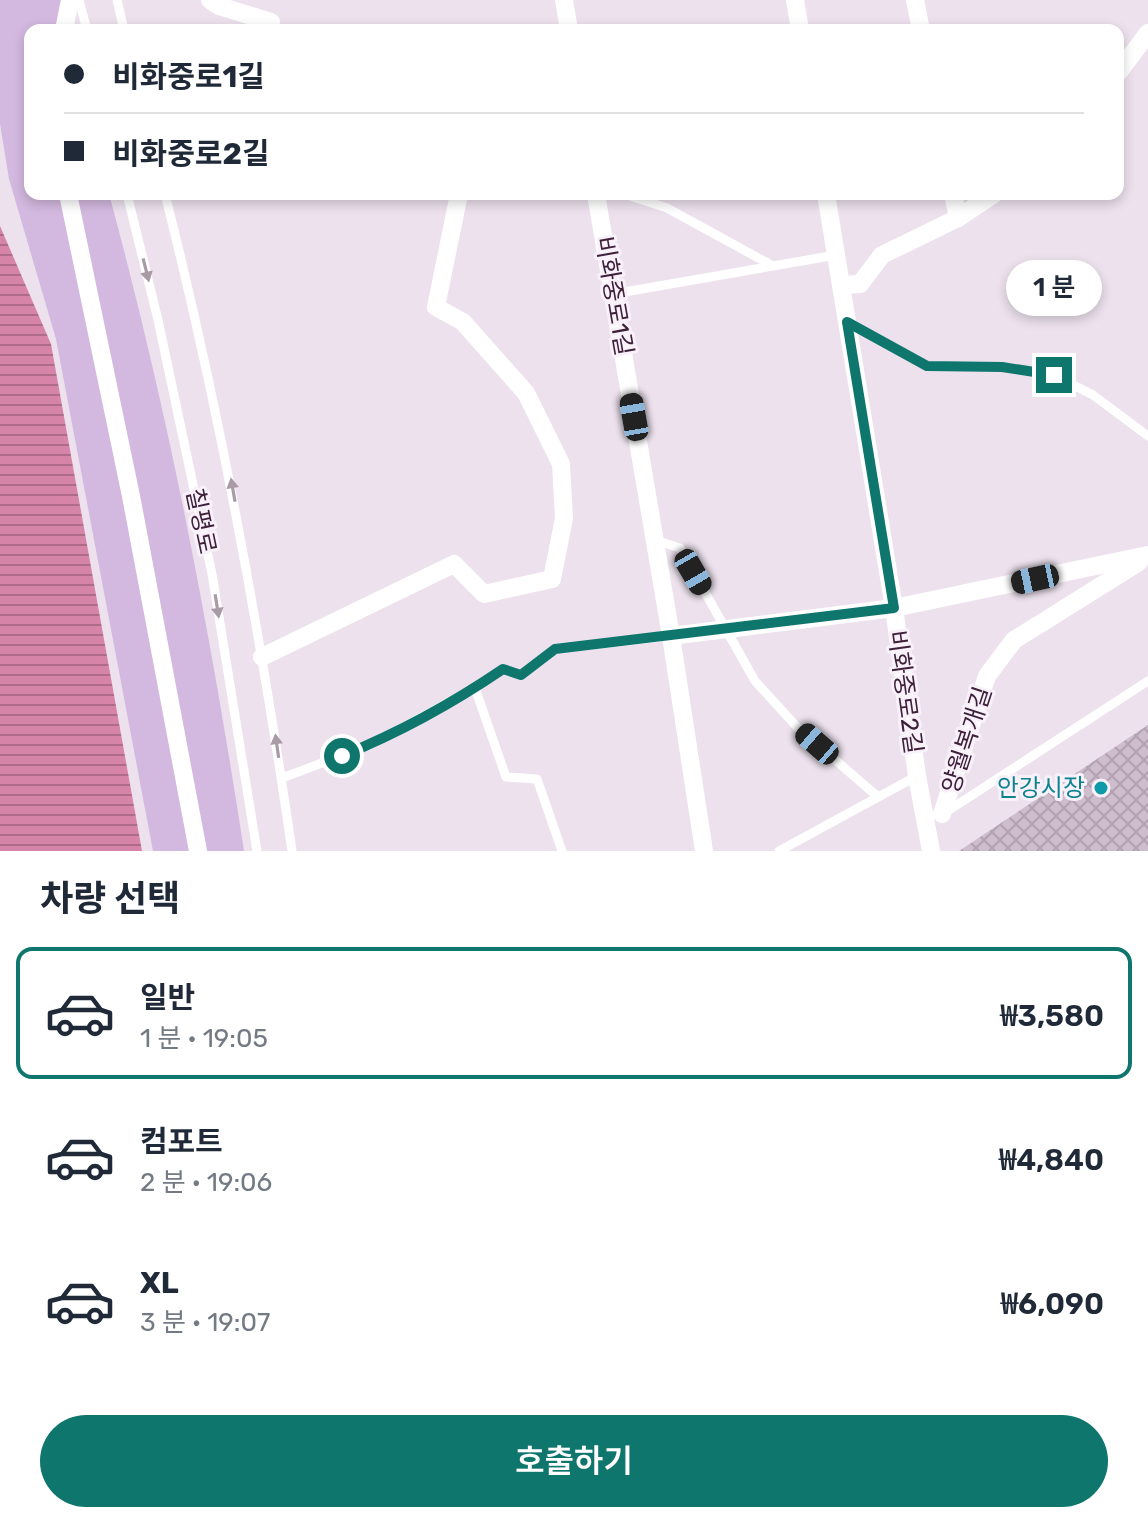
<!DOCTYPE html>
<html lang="ko">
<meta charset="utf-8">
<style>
body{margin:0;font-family:Rubik,"Noto Sans KR",sans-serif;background:#f6f6f7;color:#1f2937;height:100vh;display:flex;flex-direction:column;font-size:30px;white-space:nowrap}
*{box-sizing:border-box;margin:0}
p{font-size:26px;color:#747a83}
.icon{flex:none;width:44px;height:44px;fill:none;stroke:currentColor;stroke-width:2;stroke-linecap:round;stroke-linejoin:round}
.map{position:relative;height:851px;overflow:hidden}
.side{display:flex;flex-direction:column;background:#fff;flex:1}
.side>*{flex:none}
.top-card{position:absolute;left:24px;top:24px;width:1100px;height:176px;border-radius:16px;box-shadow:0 4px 12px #0003;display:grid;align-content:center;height:176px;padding:0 40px;background:#fff}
.end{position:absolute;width:36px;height:36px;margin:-18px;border:10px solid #0f766e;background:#fff;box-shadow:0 0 0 4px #fff}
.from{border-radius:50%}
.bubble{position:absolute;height:56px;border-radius:28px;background:#fff;box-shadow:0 4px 12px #0003;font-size:26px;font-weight:600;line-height:56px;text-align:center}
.car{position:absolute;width:24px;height:48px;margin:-24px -12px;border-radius:10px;box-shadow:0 0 6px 2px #0007;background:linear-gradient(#222 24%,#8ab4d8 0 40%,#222 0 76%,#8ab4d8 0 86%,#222 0)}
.top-card b{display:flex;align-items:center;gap:28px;height:76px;font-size:30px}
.top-card b+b{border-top:2px solid #e0e1e3}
.top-card i{width:20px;height:20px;background:#1f2937}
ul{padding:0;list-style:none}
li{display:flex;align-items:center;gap:24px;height:132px;margin:0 16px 12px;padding:0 24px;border:4px solid transparent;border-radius:16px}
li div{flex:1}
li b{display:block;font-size:30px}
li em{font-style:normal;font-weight:600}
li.on{border-color:#0f766e}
li>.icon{width:72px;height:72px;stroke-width:1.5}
h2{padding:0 40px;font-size:36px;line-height:96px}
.cta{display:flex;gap:16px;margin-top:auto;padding:16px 40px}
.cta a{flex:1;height:92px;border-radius:48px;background:#0f766e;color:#fff;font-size:32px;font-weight:600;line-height:92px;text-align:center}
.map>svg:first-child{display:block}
.green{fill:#d3b8df}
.water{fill:url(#water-rules)}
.building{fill:url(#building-cross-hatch)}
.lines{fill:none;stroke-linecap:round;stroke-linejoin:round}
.service{stroke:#fff;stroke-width:9}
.minor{stroke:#fff;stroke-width:18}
.oneway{fill:#a89ba6}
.route{stroke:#0f766e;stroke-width:10}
.culture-dot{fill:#0f9aa8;stroke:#f8f1f9;stroke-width:3}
.labels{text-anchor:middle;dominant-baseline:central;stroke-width:6;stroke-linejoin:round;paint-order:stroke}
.street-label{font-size:24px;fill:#3e203a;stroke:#f8f1f9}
.culture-label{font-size:24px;fill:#0d838f;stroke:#f8f1f9;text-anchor:end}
</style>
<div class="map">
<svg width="1148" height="851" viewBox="0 0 1148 851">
<defs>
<pattern id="water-rules" width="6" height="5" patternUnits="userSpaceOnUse" patternTransform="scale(2)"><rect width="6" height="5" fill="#d684a7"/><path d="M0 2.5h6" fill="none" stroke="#af6c89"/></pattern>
<pattern id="building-cross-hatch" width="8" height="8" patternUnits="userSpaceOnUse" patternTransform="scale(2)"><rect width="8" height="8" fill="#cdbdcd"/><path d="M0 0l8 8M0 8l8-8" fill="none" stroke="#b1a2b1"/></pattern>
</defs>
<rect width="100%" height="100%" fill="#ece1ed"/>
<path class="green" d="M0,0H62L71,30H30V194H109C168,411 210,629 244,851H153L56,339L9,179L0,124Z"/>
<path class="water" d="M0,226L51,344L142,851H0Z"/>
<path class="building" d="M1148,725V851H959Z"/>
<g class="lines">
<g class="service">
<path d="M79,0L87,30"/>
<path d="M117,0L124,30"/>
<path d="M127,194L158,320L212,574L257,851"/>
<path d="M165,194C220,411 260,630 292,851"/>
<path d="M624,194L667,208L773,266"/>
<path d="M613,294L836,255"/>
<path d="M849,323L927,366L1002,367L1054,375L1093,395L1148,436"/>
<path d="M655,540L680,548L755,681L797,727L877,796"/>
<path d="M475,688L503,669L521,675L555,649L671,636"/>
<path d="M282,778L370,745L475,688L506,777L537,779L562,851"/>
<path d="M946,812L1148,681"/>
<path d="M779,851L917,776"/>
</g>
<g class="minor">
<path d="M210,0L219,6L271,22"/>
<path d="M564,0L569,30"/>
<path d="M795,0L800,30"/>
<path d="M915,0L921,30"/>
<path d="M64,30L70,0"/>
<path d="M1118,73L1148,33"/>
<path d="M68,194L131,496L198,851"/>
<path d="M596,194L671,636L704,851"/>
<path d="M826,194L894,608L917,776L931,851"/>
<path d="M953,194L958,218"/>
<path d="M842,285L860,284L882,255L958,218L994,194"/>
<path d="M671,636L894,608L1148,555"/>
<path d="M262,657L454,564L484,594L552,579L564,518L561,464L526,393L463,322L436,307L459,194"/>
<path d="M942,814L987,676L1014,640L1139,562"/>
</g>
</g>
<defs><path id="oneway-solid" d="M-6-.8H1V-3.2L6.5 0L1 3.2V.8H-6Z" transform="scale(2)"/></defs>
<g class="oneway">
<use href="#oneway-solid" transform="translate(146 270) rotate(76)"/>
<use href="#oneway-solid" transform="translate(233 490) rotate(-100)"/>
<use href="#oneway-solid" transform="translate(217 606) rotate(81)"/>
<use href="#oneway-solid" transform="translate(277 746) rotate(-98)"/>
</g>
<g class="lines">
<path class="route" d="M342,756C398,733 453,703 503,669L521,675L555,649L894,608L847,322L927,366L1002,367L1054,375"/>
</g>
<circle class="culture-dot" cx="1101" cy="788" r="8"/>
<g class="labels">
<g class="street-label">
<text transform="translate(614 296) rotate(80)">비화중로1길</text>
<text transform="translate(201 521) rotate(78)">칠평로</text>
<text transform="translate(905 692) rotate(82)">비화중로2길</text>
<text transform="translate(967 740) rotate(-72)">양월복개길</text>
</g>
<g class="culture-label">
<text x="1085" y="788">안강시장</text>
</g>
</g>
</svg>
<i class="end from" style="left:342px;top:756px"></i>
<i class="end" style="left:1054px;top:375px"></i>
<div class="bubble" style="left:1006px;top:260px;width:96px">1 분</div>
<i class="car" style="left:634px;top:417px;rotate:350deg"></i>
<i class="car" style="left:693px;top:572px;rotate:150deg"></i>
<i class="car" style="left:1035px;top:579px;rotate:258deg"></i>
<i class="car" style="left:817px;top:744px;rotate:311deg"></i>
<div class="top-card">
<b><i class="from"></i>비화중로1길</b>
<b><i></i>비화중로2길</b>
</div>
</div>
<section class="side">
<h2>차량 선택</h2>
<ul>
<li class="on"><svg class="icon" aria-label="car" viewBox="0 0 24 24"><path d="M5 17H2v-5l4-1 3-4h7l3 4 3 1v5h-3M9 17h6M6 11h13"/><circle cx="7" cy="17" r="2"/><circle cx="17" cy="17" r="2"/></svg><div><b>일반</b><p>1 분 · 19:05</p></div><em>₩3,580</em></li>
<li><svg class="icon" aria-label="car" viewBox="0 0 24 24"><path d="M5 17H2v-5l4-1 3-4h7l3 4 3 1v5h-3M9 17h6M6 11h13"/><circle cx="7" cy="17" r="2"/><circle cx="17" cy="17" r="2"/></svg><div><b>컴포트</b><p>2 분 · 19:06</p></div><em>₩4,840</em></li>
<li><svg class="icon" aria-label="car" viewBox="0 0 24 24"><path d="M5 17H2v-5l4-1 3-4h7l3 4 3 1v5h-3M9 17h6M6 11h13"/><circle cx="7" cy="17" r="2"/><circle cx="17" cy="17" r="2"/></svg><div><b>XL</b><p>3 분 · 19:07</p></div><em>₩6,090</em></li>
</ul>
<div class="cta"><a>호출하기</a></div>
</section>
